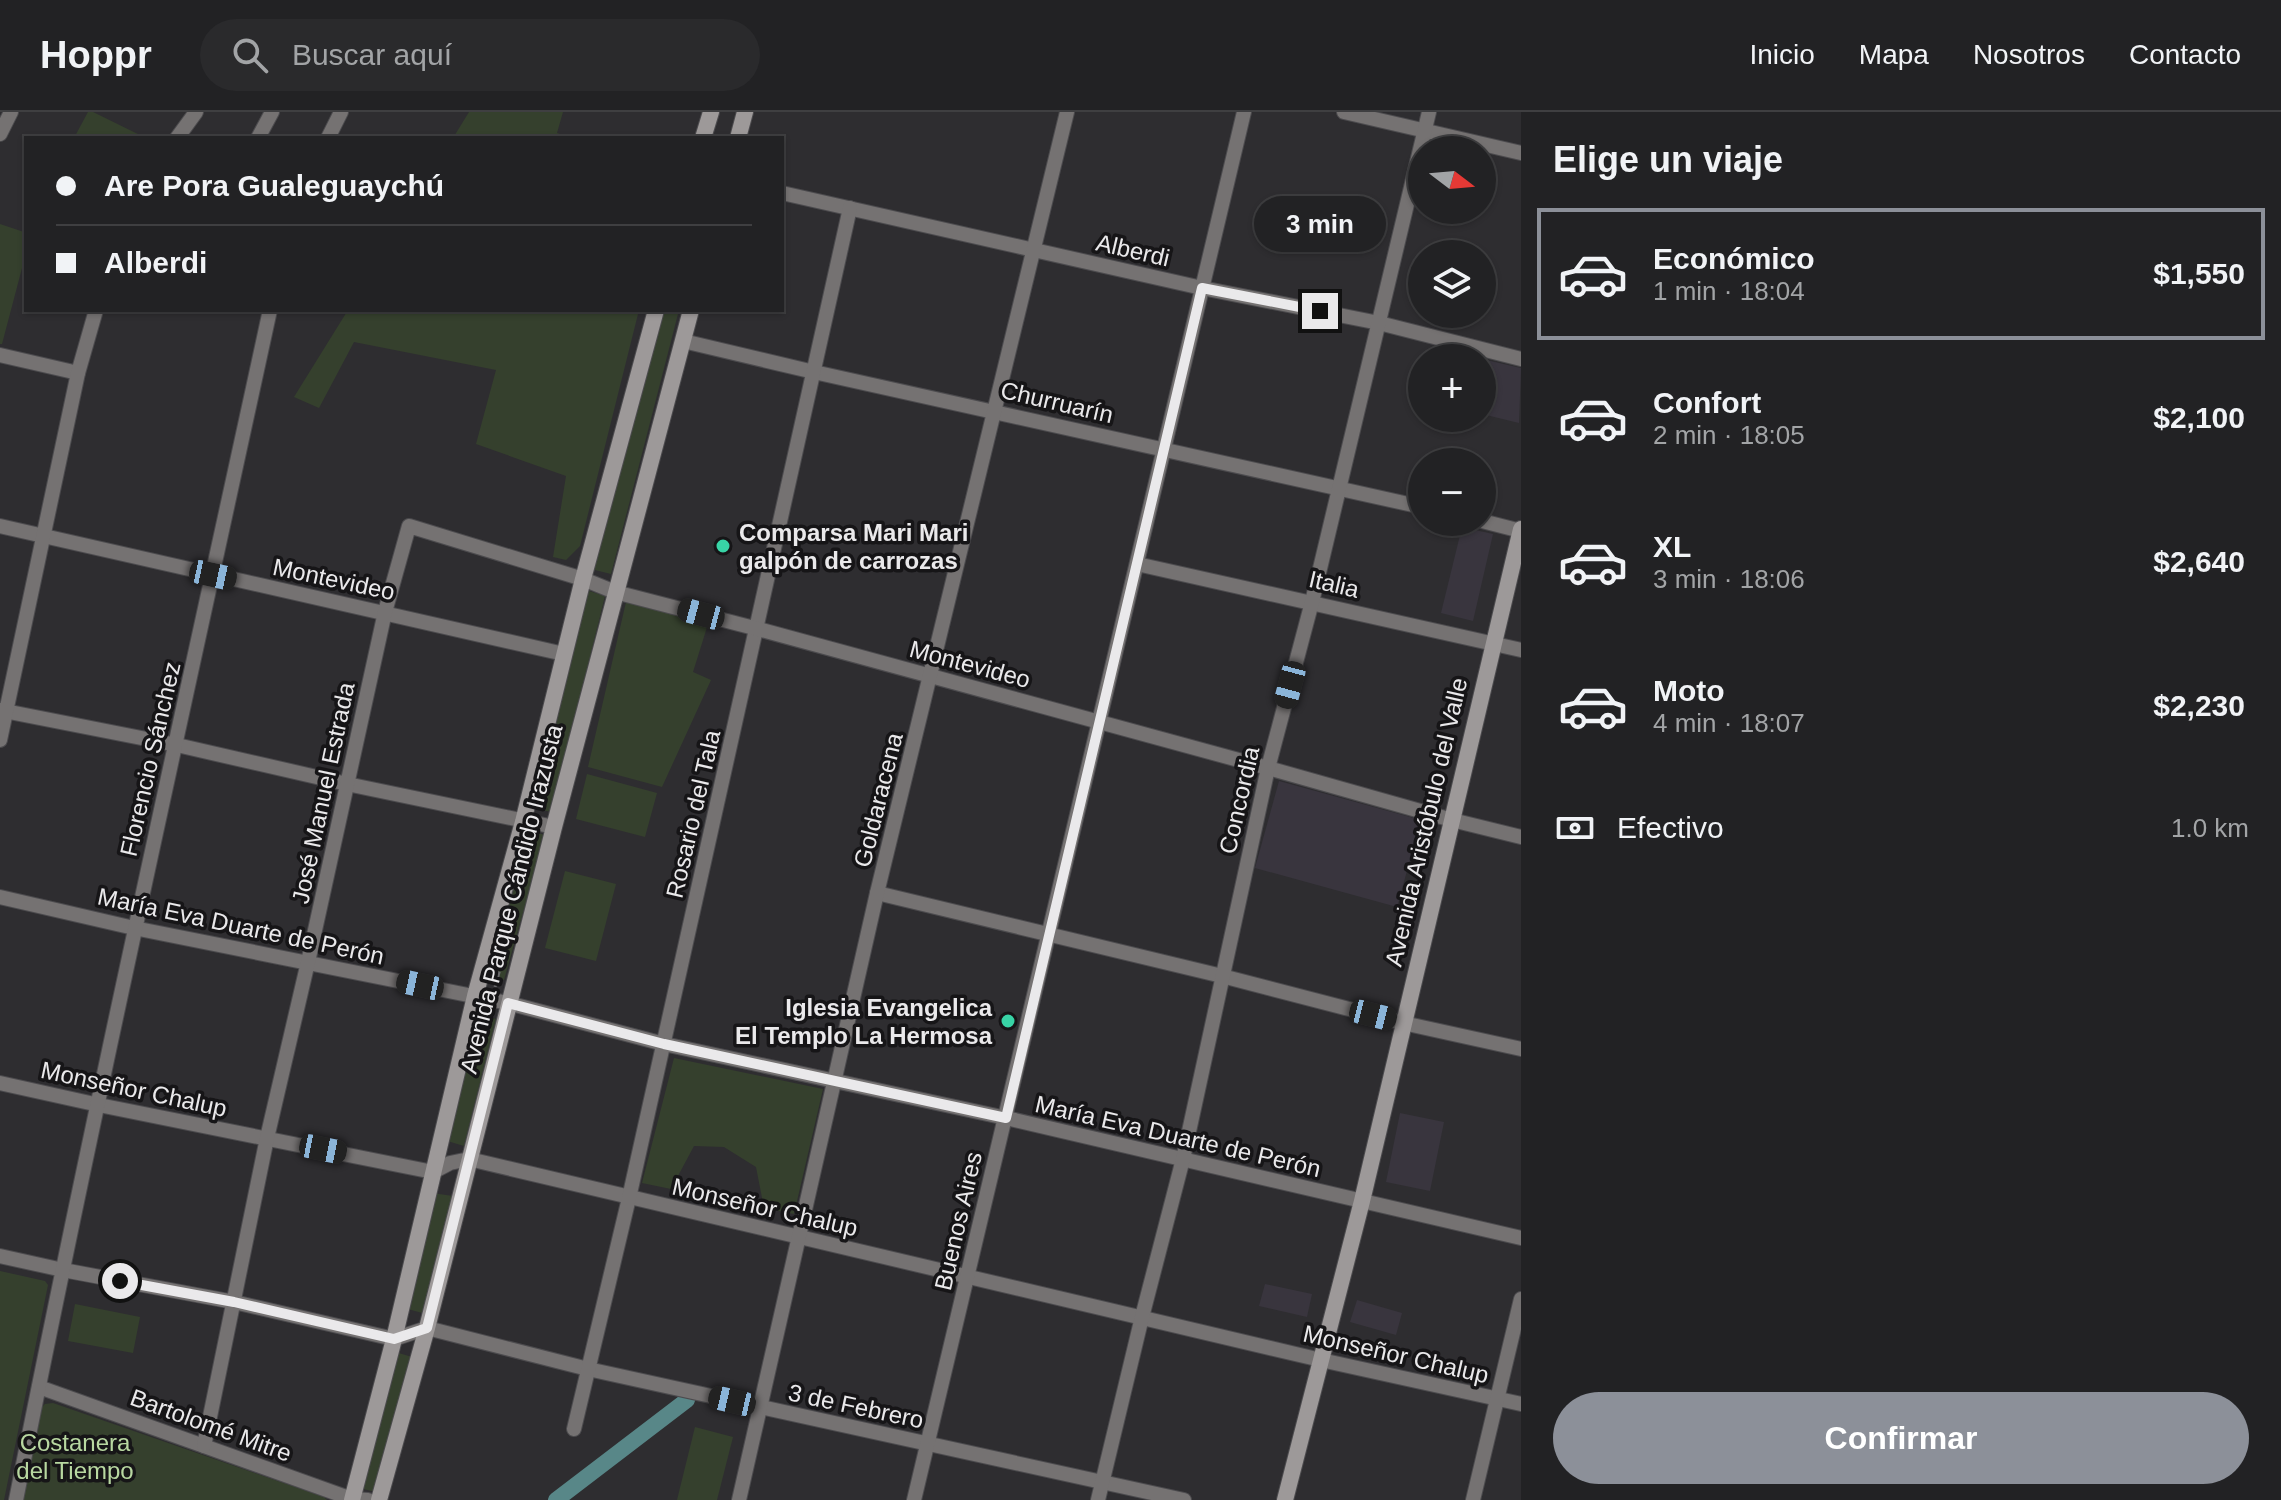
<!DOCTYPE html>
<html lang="es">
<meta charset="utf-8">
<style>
body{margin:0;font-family:Arial,sans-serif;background:#2a2a2c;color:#f1f3f6;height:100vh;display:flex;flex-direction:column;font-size:30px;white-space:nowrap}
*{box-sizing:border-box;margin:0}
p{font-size:26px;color:#a2a4a6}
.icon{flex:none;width:44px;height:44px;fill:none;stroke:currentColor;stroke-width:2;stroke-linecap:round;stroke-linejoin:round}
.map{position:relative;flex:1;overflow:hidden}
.panel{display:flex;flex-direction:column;background:#222224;width:760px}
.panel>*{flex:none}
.banner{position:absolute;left:24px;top:24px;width:760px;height:176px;border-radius:0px;box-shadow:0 2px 6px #0004,0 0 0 2px #3f3f41;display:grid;align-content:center;height:176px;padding:0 32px;background:#222224}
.needle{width:52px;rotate:106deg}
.buttons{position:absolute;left:1408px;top:24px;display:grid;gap:16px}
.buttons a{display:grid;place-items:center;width:88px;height:88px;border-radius:50%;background:#222224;box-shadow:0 2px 6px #0004,0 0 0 2px #3f3f41;font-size:40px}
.end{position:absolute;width:36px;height:36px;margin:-18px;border:10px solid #eae9eb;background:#111;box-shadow:0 0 0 4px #111}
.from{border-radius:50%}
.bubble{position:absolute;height:56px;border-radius:28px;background:#222224;box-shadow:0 2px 6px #0004,0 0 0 2px #3f3f41;font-size:26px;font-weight:600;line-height:56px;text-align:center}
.car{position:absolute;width:24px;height:48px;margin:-24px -12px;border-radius:10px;box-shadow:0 0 6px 2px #0007;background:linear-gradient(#222 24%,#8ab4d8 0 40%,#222 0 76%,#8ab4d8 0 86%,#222 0)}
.banner b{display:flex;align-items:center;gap:28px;height:76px;font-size:30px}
.banner b+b{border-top:2px solid #3f3f41}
.banner i{width:20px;height:20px;background:#f1f3f6}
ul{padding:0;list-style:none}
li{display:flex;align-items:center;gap:24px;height:132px;margin:0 16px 12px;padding:0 16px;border:4px solid transparent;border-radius:0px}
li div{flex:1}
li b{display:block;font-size:30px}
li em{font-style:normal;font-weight:600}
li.current{border-color:#8c9099}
li>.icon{width:72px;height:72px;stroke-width:1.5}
h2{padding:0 32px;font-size:36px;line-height:96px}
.pay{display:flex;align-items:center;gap:20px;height:88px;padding:0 32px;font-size:30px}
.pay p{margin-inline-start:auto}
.primary-button{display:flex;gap:16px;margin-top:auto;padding:16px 32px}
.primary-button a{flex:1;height:92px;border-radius:48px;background:#8c9099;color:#fff;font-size:32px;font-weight:600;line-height:92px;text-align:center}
header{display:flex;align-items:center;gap:48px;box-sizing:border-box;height:112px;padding:0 40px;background:#222224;border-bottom:2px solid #3f3f41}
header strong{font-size:38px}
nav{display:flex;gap:44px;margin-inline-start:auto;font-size:28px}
.search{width:560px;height:72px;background:#2a2a2c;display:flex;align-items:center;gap:20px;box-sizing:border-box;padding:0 28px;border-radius:44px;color:#a2a4a6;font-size:30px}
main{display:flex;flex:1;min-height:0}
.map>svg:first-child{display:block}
.built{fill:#39353e}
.green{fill:#35402d}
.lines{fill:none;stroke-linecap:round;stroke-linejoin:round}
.canal{stroke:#588788;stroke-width:16}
.minor-casing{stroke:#4c4b4e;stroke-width:16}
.secondary-casing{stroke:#4c4b4e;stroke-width:18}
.path{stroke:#6a696c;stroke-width:3;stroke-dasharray:6 4;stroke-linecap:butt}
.minor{stroke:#757272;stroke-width:14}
.secondary{stroke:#9d9999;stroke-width:16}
.route{stroke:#eae9eb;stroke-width:10}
.poi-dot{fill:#38d4a6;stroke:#161517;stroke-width:3}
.labels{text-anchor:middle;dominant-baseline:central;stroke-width:7;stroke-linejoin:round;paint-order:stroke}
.street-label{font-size:24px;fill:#eae9eb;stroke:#161517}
.poi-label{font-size:24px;font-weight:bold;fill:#eae9eb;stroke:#161517;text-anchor:start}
.park-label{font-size:24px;fill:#b8d8a1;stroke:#161517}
</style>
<header>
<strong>Hoppr</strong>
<div class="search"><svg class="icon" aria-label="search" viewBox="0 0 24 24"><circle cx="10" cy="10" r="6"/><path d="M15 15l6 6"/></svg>Buscar aquí</div>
<nav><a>Inicio</a><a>Mapa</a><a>Nosotros</a><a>Contacto</a></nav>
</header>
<main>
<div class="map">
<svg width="1521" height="1388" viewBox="0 0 1521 1388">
<rect width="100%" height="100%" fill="#2e2d30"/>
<g class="built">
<path d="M1486,248L1521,256L1519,311L1482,302V266Z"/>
<path d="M1462,415L1493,422L1473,509L1441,501Z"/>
<path d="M1279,669L1421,708L1397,795L1255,756Z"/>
<path d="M1400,1001L1444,1010L1430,1079L1386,1070Z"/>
<path d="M1265,1172L1312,1182L1307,1205L1259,1194Z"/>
<path d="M1357,1188L1402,1201L1396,1223L1350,1210Z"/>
</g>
<g class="green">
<path d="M88,0H93L146,26H74Z"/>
<path d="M469,0H563L557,21L572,26H453Z"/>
<path d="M0,112L24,120L26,117V141L2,232H0Z"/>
<path d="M348,198H639L580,434L566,448L553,445L566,364L476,332L496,258L354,230L319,296L294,285Z"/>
<path d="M656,198H679L611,462L591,457Z"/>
<path d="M586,478L605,484L552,700L531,696Z"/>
<path d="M626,490L708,512L693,560L711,568L662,675L588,655Z"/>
<path d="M587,662L657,681L645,725L576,707Z"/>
<path d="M526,718L545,723L504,868L486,864Z"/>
<path d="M565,759L616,772L596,849L545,836Z"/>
<path d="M474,900L496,907L464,1034L444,1028Z"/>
<path d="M674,946L823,977L794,1102L764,1096L756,1055L724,1035L694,1034L671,1077L642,1071Z"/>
<path d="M432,1081L453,1084L426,1202L404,1196Z"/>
<path d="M0,1159L45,1169L48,1173L4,1388H0Z"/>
<path d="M75,1192L140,1205L133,1241L68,1229Z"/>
<path d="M392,1239L412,1245L376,1380L359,1376Z"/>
<path d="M53,1291L324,1385L327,1388H22L40,1297L45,1292Z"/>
<path d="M695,1315L733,1325L717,1388H677Z"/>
</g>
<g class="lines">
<path class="canal" d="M556,1388L687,1288"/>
<g class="minor-casing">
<g id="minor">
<path d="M1344,0L1521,41"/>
<path d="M0,22L11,0"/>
<path d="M177,26L196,0"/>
<path d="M258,26L272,0"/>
<path d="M328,26L341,0"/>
<path d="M782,81L1202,176L1379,211L1521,247"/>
<path d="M683,229L814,260L1422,395"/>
<path d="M0,243L78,261"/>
<path d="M1482,409L1521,419"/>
<path d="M0,414L564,542"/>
<path d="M1137,452L1521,538"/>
<path d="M0,598L177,633L347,672L554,715"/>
<path d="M0,628L78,261L96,198"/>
<path d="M877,781L1222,864L1403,911L1521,937"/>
<path d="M0,785L134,816L508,891L664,932L1006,1006L1521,1126"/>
<path d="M0,971L99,993L433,1060L450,1051L469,1047L1321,1248L1521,1292"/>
<path d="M0,1144L63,1158L234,1190L394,1227L427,1216L588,1257L1184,1388"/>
<path d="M39,1275L352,1387L368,1388"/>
<path d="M574,1317L629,1086L850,96"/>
<path d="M204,1334L267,1026L308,850L385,500L409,414L583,467L615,480L758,517L1268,656L1452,708L1521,725"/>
<path d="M16,1388C95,990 184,595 270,198"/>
<path d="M739,1388L877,781L1067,0"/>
<path d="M914,1388L1244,0"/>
<path d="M1098,1388L1142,1205L1183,1047L1268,656L1312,490L1429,0"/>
<path d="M1473,1388L1521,1187"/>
</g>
</g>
<g class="secondary-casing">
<g id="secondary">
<path d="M703,26L711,0"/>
<path d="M738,26L745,0"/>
<path d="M352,1388L394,1227L475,884L523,710L583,467L656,198"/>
<path d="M379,1388L427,1216L554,715L691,198"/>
<path d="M1285,1388L1362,1089L1521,417"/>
</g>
</g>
<g class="path">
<path d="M495,875L508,828"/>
<path d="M480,933L489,901"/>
</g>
<use href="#minor" class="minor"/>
<use href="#secondary" class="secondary"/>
</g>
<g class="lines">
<path class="route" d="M120,1169L234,1190L394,1227L427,1216L508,891L664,932L1006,1006L1202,176L1320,199"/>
</g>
<g class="poi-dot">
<circle cx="723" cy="434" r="8"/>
<circle cx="1008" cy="909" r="8"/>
</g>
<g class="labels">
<g class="street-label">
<text transform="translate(1133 138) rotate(13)">Alberdi</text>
<text transform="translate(1057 290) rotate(13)">Churruarín</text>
<text transform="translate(334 467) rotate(12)">Montevideo</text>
<text transform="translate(1334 472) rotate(13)">Italia</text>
<text transform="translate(970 552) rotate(15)">Montevideo</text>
<text transform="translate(150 647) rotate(-77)">Florencio Sánchez</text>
<text transform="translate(323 681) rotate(-78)">José Manuel Estrada</text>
<text transform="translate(878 688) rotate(-76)">Goldaracena</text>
<text transform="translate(1239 688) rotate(-77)">Concordia</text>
<text transform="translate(693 702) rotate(-77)">Rosario del Tala</text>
<text transform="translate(1426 710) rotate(-77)">Avenida Aristóbulo del Valle</text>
<text transform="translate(511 787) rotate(-76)">Avenida Parque Cándido Irazusta</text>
<text transform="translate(241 814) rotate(12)">María Eva Duarte de Perón</text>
<text transform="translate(134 977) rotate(12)">Monseñor Chalup</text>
<text transform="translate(1178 1024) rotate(13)">María Eva Duarte de Perón</text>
<text transform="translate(765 1095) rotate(13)">Monseñor Chalup</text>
<text transform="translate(958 1109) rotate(-77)">Buenos Aires</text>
<text transform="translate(1396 1242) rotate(13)">Monseñor Chalup</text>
<text transform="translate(856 1294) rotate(12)">3 de Febrero</text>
<text transform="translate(211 1313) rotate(20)">Bartolomé Mitre</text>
</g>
<g class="poi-label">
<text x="739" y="420">Comparsa Mari Mari<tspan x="739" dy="28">galpón de carrozas</tspan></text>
<text x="992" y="895" text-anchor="end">Iglesia Evangelica<tspan x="992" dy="28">El Templo La Hermosa</tspan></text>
</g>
<g class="park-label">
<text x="75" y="1330">Costanera<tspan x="75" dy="28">del Tiempo</tspan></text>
</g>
</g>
</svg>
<div class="buttons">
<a><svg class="needle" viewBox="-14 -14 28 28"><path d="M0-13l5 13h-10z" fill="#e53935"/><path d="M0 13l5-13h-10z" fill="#a2a4a6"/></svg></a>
<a><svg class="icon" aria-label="layers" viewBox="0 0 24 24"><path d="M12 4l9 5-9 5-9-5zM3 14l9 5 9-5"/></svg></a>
<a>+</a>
<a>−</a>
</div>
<i class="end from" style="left:120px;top:1169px"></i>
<i class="end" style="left:1320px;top:199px"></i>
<div class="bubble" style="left:1254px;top:84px;width:132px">3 min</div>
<i class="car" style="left:213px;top:463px;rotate:102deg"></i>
<i class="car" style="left:701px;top:502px;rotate:285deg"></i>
<i class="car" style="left:1290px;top:573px;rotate:195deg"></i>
<i class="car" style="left:420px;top:873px;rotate:282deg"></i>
<i class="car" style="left:1373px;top:903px;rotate:104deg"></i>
<i class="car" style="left:323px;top:1037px;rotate:101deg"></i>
<i class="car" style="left:732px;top:1289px;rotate:283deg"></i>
<div class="banner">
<b><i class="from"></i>Are Pora Gualeguaychú</b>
<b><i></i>Alberdi</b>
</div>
</div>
<section class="panel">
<h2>Elige un viaje</h2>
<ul>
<li class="current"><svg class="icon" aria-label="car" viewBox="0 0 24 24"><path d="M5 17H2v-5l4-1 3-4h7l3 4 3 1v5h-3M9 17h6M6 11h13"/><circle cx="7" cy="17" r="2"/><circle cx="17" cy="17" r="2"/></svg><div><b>Económico</b><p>1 min · 18:04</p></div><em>$1,550</em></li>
<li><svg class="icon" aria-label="car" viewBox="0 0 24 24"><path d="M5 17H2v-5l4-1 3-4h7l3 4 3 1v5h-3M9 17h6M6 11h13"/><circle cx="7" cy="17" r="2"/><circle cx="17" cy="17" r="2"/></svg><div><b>Confort</b><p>2 min · 18:05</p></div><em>$2,100</em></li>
<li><svg class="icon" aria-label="car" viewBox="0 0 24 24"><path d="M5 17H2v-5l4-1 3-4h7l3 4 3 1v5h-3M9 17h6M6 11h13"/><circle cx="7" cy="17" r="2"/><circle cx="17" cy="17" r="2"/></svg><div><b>XL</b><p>3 min · 18:06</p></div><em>$2,640</em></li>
<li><svg class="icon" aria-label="car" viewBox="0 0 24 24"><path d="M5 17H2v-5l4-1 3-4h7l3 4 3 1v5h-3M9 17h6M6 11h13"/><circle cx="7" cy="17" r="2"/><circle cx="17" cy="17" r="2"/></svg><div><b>Moto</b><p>4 min · 18:07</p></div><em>$2,230</em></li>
</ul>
<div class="pay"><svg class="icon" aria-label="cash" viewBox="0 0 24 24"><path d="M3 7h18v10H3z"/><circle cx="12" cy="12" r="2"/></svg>Efectivo<p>1.0 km</p></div>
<div class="primary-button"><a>Confirmar</a></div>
</section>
</main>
